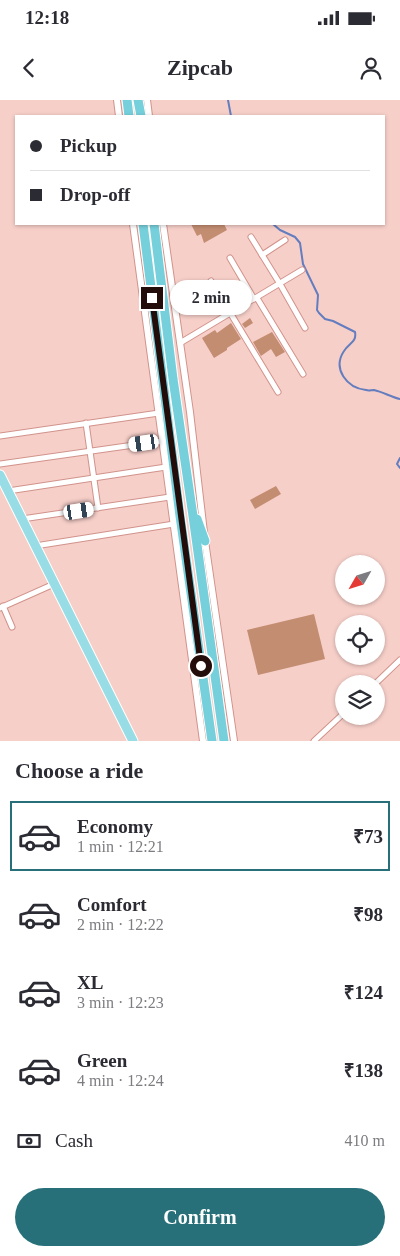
<!DOCTYPE html>
<meta charset="utf-8">
<style>
body{margin:0;font-family:"Times New Roman",serif;background:#f7f7f7;color:#2b2b33;height:100vh;display:flex;flex-direction:column;font-size:19px;white-space:nowrap}
*{box-sizing:border-box;margin:0}
p{font-size:16px;color:#7c7c81}
.icon{flex:none;width:28px;height:28px;fill:none;stroke:currentColor;stroke-width:2;stroke-linecap:round;stroke-linejoin:round}
.map{position:relative;height:641px;overflow:hidden}
.side{display:flex;flex-direction:column;background:#fff;flex:1}
.side>*{flex:none}
.banner{position:absolute;left:15px;top:15px;width:370px;height:110px;border-radius:0px;box-shadow:0 1px 4px #0004;display:grid;align-content:center;height:110px;padding:0 15px;background:#fff}
.needle{width:32px;rotate:231deg}
.fabs{position:absolute;left:335px;top:455px;display:grid;gap:10px}
.fabs a{display:grid;place-items:center;width:50px;height:50px;border-radius:50%;background:#fff;box-shadow:0 1px 4px #0004;font-size:25px}
.end{position:absolute;width:22px;height:22px;margin:-11px;border:6px solid #230d0b;background:#fff;box-shadow:0 0 0 2px #fff}
.from{border-radius:50%}
.bubble{position:absolute;height:35px;border-radius:18px;background:#fff;box-shadow:0 1px 4px #0004;font-size:16px;font-weight:600;line-height:35px;text-align:center}
.car{position:absolute;width:15px;height:30px;margin:-15px -8px;border-radius:6px;box-shadow:0 0 4px 1px #0007;background:linear-gradient(#fff 24%,#345 0 40%,#fff 0 76%,#345 0 86%,#fff 0)}
.banner b{display:flex;align-items:center;gap:18px;height:48px;font-size:19px}
.banner b+b{border-top:1px solid #e1e1e2}
.banner i{width:12px;height:12px;background:#2b2b33}
ul{padding:0;list-style:none}
li{display:flex;align-items:center;gap:15px;height:70px;margin:0 10px 8px;padding:0 5px;border:2px solid transparent;border-radius:0px}
li div{flex:1}
li b{display:block;font-size:19px}
li em{font-style:normal;font-weight:600}
li.active{border-color:#27707a}
li>.icon{width:45px;height:45px;stroke-width:1.5}
h2{padding:0 15px;font-size:22px;line-height:60px}
.pay{display:flex;align-items:center;gap:12px;height:55px;padding:0 15px;font-size:19px}
.pay p{margin-inline-start:auto}
.button{display:flex;gap:10px;margin-top:auto;padding:10px 15px}
.button a{flex:1;height:58px;border-radius:30px;background:#27707a;color:#fff;font-size:20px;font-weight:600;line-height:58px;text-align:center}
.status{display:flex;justify-content:space-between;align-items:center;height:35px;padding:0 25px;background:#fff;direction:ltr}
.status svg{height:14px;fill:currentColor}
header{display:flex;justify-content:space-between;align-items:center;height:65px;padding:0 15px;background:#fff;font-size:22px;font-weight:600}
.map>svg:first-child{display:block}
.lines{fill:none;stroke-linecap:round;stroke-linejoin:round}
.stream{stroke:#637dbf;stroke-width:2}
.building{fill:#c38d72}
.minor-casing{stroke:#d1938b;stroke-width:7}
.tertiary-casing{stroke:#d1938b;stroke-width:8}
.primary-casing{stroke:#fff;stroke-width:11}
.trunk-casing{stroke:#fff;stroke-width:11}
.minor{stroke:#fff;stroke-width:5}
.tertiary{stroke:#fff;stroke-width:6}
.primary{stroke:#98dce5;stroke-width:9}
.trunk{stroke:#76d0dc;stroke-width:9}
.route{stroke:#230d0b;stroke-width:6}
</style>
<div class="status"><b>12:18</b><svg viewBox="0 0 49 12"><path d="M0 12V9h3v3zM5 12V6h3v6zM10 12V3h3v9zM15 12V0h3v12zM26 1h20v11H26zM47 4h2v5h-2z"/></svg></div>
<header><svg class="icon" aria-label="back" viewBox="0 0 24 24"><path d="M15 5l-7 7 7 7"/></svg>Zipcab<svg class="icon" aria-label="person" viewBox="0 0 24 24"><circle cx="12" cy="8" r="4"/><path d="M4 21q1-7 8-7t8 7"/></svg></header>
<div class="map">
<svg width="400" height="641" viewBox="0 0 400 641">
<rect width="100%" height="100%" fill="#f7cfc9"/>
<g class="lines">
<g class="stream">
<path d="M228,0L231,16"/>
<path d="M273,124L280,130L295,137L300,143L303,164L318,195L317,210L319,213L325,219L333,221L355,232C357,242 349,243 344,251C332,269 347,288 366,290C369,291 371,290 374,290C383,292 391,297 400,299"/>
<path d="M400,358L397,364L400,368"/>
</g>
</g>
<g class="building">
<path d="M191,124H224L227,130L204,143L201,134L197,136Z"/>
<path d="M250,218L253,223L245,228L242,224Z"/>
<path d="M231,223L241,239L227,248V250L214,258L202,238L215,230L217,233Z"/>
<path d="M272,232L285,252L276,257L271,249L261,256L253,242Z"/>
<path d="M276,386L281,394L255,409L250,400Z"/>
<path d="M314,514L325,559L258,575L247,530Z"/>
</g>
<g class="lines">
<g class="minor-casing">
<g id="minor">
<path d="M251,137L280,184L305,228"/>
<path d="M262,155L285,140"/>
<path d="M230,158L254,199"/>
<path d="M211,181L278,292"/>
<path d="M257,198L303,274"/>
<path d="M180,243L302,170"/>
<path d="M86,323L98,408"/>
<path d="M0,336L159,313"/>
<path d="M0,364L162,341"/>
<path d="M8,391L166,367"/>
<path d="M22,419L170,397"/>
<path d="M35,446L174,424"/>
<path d="M3,506L12,527"/>
<path d="M0,508L54,484"/>
<path d="M375,584L400,560"/>
<path d="M314,641L344,613"/>
</g>
</g>
<g class="tertiary-casing">
<g id="tertiary">
<path d="M117,0L119,16"/>
<path d="M147,0L149,16"/>
<path d="M133,124L203,641"/>
<path d="M163,124L190,312L205,441L234,641"/>
</g>
</g>
<g class="primary-casing">
<path id="primary" d="M0,375L133,641"/>
</g>
<g class="trunk-casing">
<g id="trunk">
<path d="M127,0L129,16"/>
<path d="M138,0L141,16"/>
<path d="M143,124L180,416L212,641"/>
<path d="M154,124L173,279L193,416L224,641"/>
<path d="M197,419L205,441"/>
</g>
</g>
<use href="#minor" class="minor"/>
<use href="#tertiary" class="tertiary"/>
<use href="#primary" class="primary"/>
<use href="#trunk" class="trunk"/>
</g>
<g class="lines">
<path class="route" d="M152,198L201,566"/>
</g>
</svg>
<div class="fabs">
<a><svg class="needle" viewBox="-14 -14 28 28"><path d="M0-13l5 13h-10z" fill="#e53935"/><path d="M0 13l5-13h-10z" fill="#7c7c81"/></svg></a>
<a><svg class="icon" aria-label="locate" viewBox="0 0 24 24"><circle cx="12" cy="12" r="6"/><path d="M12 2v4M12 18v4M2 12h4M18 12h4"/></svg></a>
<a><svg class="icon" aria-label="layers" viewBox="0 0 24 24"><path d="M12 4l9 5-9 5-9-5zM3 14l9 5 9-5"/></svg></a>
</div>
<i class="end from" style="left:201px;top:566px"></i>
<i class="end" style="left:152px;top:198px"></i>
<div class="bubble" style="left:170px;top:180px;width:82px">2 min</div>
<i class="car" style="left:144px;top:343px;rotate:262deg"></i>
<i class="car" style="left:79px;top:411px;rotate:81deg"></i>
<div class="banner">
<b><i class="from"></i>Pickup</b>
<b><i></i>Drop-off</b>
</div>
</div>
<section class="side">
<h2>Choose a ride</h2>
<ul>
<li class="active"><svg class="icon" aria-label="car" viewBox="0 0 24 24"><path d="M5 17H2v-5l4-1 3-4h7l3 4 3 1v5h-3M9 17h6M6 11h13"/><circle cx="7" cy="17" r="2"/><circle cx="17" cy="17" r="2"/></svg><div><b>Economy</b><p>1 min · 12:21</p></div><em>₹73</em></li>
<li><svg class="icon" aria-label="car" viewBox="0 0 24 24"><path d="M5 17H2v-5l4-1 3-4h7l3 4 3 1v5h-3M9 17h6M6 11h13"/><circle cx="7" cy="17" r="2"/><circle cx="17" cy="17" r="2"/></svg><div><b>Comfort</b><p>2 min · 12:22</p></div><em>₹98</em></li>
<li><svg class="icon" aria-label="car" viewBox="0 0 24 24"><path d="M5 17H2v-5l4-1 3-4h7l3 4 3 1v5h-3M9 17h6M6 11h13"/><circle cx="7" cy="17" r="2"/><circle cx="17" cy="17" r="2"/></svg><div><b>XL</b><p>3 min · 12:23</p></div><em>₹124</em></li>
<li><svg class="icon" aria-label="car" viewBox="0 0 24 24"><path d="M5 17H2v-5l4-1 3-4h7l3 4 3 1v5h-3M9 17h6M6 11h13"/><circle cx="7" cy="17" r="2"/><circle cx="17" cy="17" r="2"/></svg><div><b>Green</b><p>4 min · 12:24</p></div><em>₹138</em></li>
</ul>
<div class="pay"><svg class="icon" aria-label="cash" viewBox="0 0 24 24"><path d="M3 7h18v10H3z"/><circle cx="12" cy="12" r="2"/></svg>Cash<p>410 m</p></div>
<div class="button"><a>Confirm</a></div>
</section>
